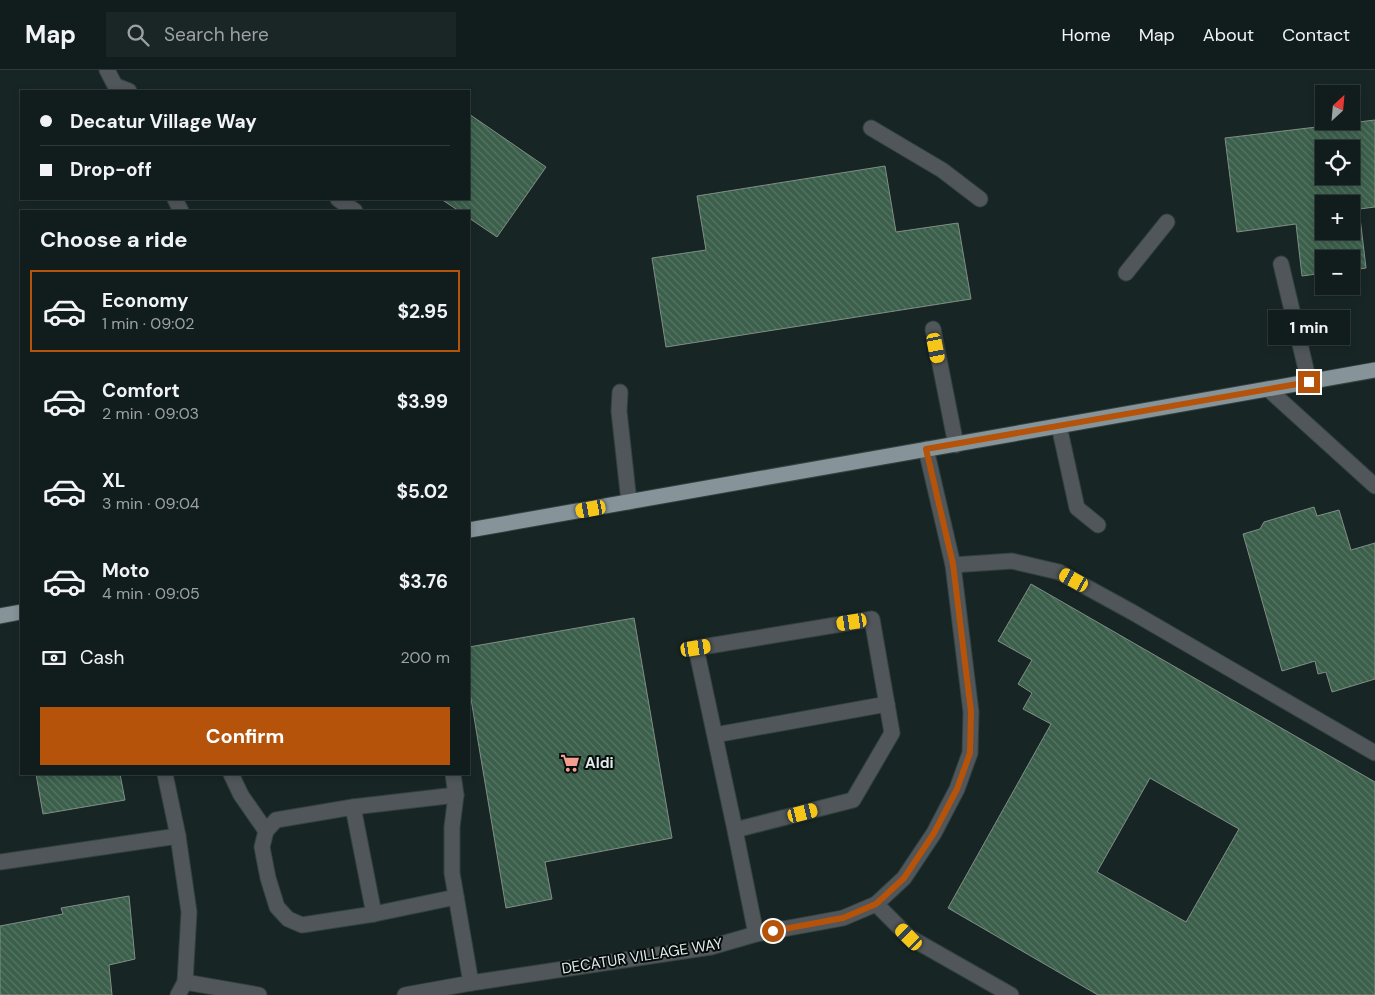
<!DOCTYPE html>
<meta charset="utf-8">
<style>
body{margin:0;font-family:"DM Sans",sans-serif;background:#1a2525;color:#f1f3f6;height:100vh;display:flex;flex-direction:column;font-size:19px;white-space:nowrap}
*{box-sizing:border-box;margin:0}
p{font-size:16px;color:#9ca1a3}
.icon{flex:none;width:28px;height:28px;fill:none;stroke:currentColor;stroke-width:2;stroke-linecap:round;stroke-linejoin:round}
.map{position:relative;flex:1;overflow:hidden}
.sheet{position:absolute;left:20px;top:140px;width:450px;height:565px;display:flex;flex-direction:column;background:#111c1c;border-radius:0px;box-shadow:0 2px 8px #0003,0 0 0 1px #303a3b}
.sheet>*{flex:none}
.hud{position:absolute;left:20px;top:20px;width:450px;height:110px;border-radius:0px;box-shadow:0 2px 8px #0003,0 0 0 1px #303a3b;display:grid;align-content:center;height:110px;padding:0 20px;background:#111c1c}
.needle{width:32px;rotate:26deg}
.fabs{position:absolute;left:1315px;top:15px;display:grid;gap:10px}
.fabs a{display:grid;place-items:center;width:45px;height:45px;border-radius:0px;background:#111c1c;box-shadow:0 2px 8px #0003,0 0 0 1px #303a3b;font-size:25px}
.end{position:absolute;width:22px;height:22px;margin:-11px;border:6px solid #b45309;background:#fff;box-shadow:0 0 0 2px #fff}
.from{border-radius:50%}
.bubble{position:absolute;height:35px;border-radius:0px;background:#111c1c;box-shadow:0 2px 8px #0003,0 0 0 1px #303a3b;font-size:16px;font-weight:700;line-height:35px;text-align:center}
.car{position:absolute;width:15px;height:30px;margin:-15px -8px;border-radius:6px;box-shadow:0 0 4px 1px #0007;background:linear-gradient(#f5c518 24%,#345 0 40%,#f5c518 0 76%,#345 0 86%,#f5c518 0)}
.hud b{display:flex;align-items:center;gap:18px;height:48px;font-size:19px}
.hud b+b{border-top:1px solid #303a3b}
.hud i{width:12px;height:12px;background:#f1f3f6}
ul{padding:0;list-style:none}
li{display:flex;align-items:center;gap:15px;height:82px;margin:0 10px 8px;padding:0 10px;border:2px solid transparent;border-radius:0px}
li div{flex:1}
li b{display:block;font-size:19px}
li em{font-style:normal;font-weight:700}
li.current{border-color:#b45309}
li>.icon{width:45px;height:45px;stroke-width:1.5}
h2{padding:0 20px;font-size:22px;line-height:60px}
.pay{display:flex;align-items:center;gap:12px;height:55px;padding:0 20px;font-size:19px}
.pay p{margin-inline-start:auto}
.cta{display:flex;gap:10px;margin-top:auto;padding:10px 20px}
.cta a{flex:1;height:58px;border-radius:0px;background:#b45309;color:#fff;font-size:20px;font-weight:700;line-height:58px;text-align:center}
header{display:flex;align-items:center;gap:30px;box-sizing:border-box;height:70px;padding:0 25px;background:#111c1c;border-bottom:1px solid #303a3b}
header strong{font-size:24px}
nav{display:flex;gap:28px;margin-inline-start:auto;font-size:18px}
.search{width:350px;height:45px;background:#1a2525;display:flex;align-items:center;gap:12px;box-sizing:border-box;padding:0 18px;border-radius:0px;color:#9ca1a3;font-size:19px}
.map>svg:first-child{display:block}
.building{fill:url(#building-back-hatch);stroke:#818e86;fill-rule:evenodd}
.lines{fill:none;stroke-linecap:round;stroke-linejoin:round}
.service-casing{stroke:#334241;stroke-width:17}
.minor-casing{stroke:#334241;stroke-width:17}
.trunk-casing{stroke:#334241;stroke-width:17}
.service{stroke:#505659;stroke-width:15}
.minor{stroke:#505659;stroke-width:15}
.trunk{stroke:#86949a;stroke-width:15}
.route{stroke:#b45309;stroke-width:6}
.labels{text-anchor:middle;dominant-baseline:central;stroke-width:4;stroke-linejoin:round;paint-order:stroke}
.poi-label{font-size:15px;font-weight:bold;fill:#e2ebea;stroke:#070d0d;text-anchor:start}
.street-label{font-size:15px;fill:#e2ebea;stroke:#070d0d}
</style>
<header>
<strong>Map</strong>
<div class="search"><svg class="icon" aria-label="search" viewBox="0 0 24 24"><circle cx="10" cy="10" r="6"/><path d="M15 15l6 6"/></svg>Search here</div>
<nav><a>Home</a><a>Map</a><a>About</a><a>Contact</a></nav>
</header>
<div class="map">
<svg width="1375" height="925" viewBox="0 0 1375 925">
<defs>
<pattern id="building-back-hatch" width="6" height="6" patternUnits="userSpaceOnUse" patternTransform="scale(1.25)"><rect width="6" height="6" fill="#3b5f4b"/><path d="M-1 5l2 2M0 0l6 6M5-1l2 2" fill="none" stroke="#577665"/></pattern>
</defs>
<rect width="100%" height="100%" fill="#172625"/>
<g class="building">
<path d="M469,44L546,97L497,167L469,148V141H459L441,129H469Z"/>
<path d="M1375,50V137L1359,139L1366,198L1351,200V189H1324V203L1302,206L1296,154L1237,162L1225,68ZM1324,79H1351V106H1324ZM1324,134H1351V161H1324Z"/>
<path d="M885,96L896,162L958,153L971,229L666,277L652,188L706,180L697,126Z"/>
<path d="M1314,437L1317,446L1339,440L1351,480L1375,473V609L1332,622L1326,602L1318,604L1315,591L1282,601L1243,464L1260,459L1264,452Z"/>
<path d="M1031,514L1375,712V925H1098L948,838L1051,654L1023,639L1032,623L1018,614L1032,590L998,571ZM1150,708L1239,759L1186,852L1097,802Z"/>
<path d="M634,548L672,768L545,792L552,829L506,838L469,617V577Z"/>
<path d="M36,704H120L125,730L43,744Z"/>
<path d="M129,826L135,889L109,895L112,925H0V856L63,844L61,838Z"/>
</g>
<g class="lines">
<g class="service-casing">
<g id="service">
<path d="M116,16L129,21"/>
<path d="M871,58L942,100L980,129"/>
<path d="M338,129L355,141"/>
<path d="M1281,194L1309,312"/>
<path d="M1126,203L1167,152"/>
<path d="M933,259L956,375"/>
<path d="M1268,319L1375,416"/>
<path d="M620,322L619,341L629,432"/>
<path d="M1059,356L1077,438L1098,455"/>
<path d="M953,495L1012,491L1059,502L1132,542L1375,683"/>
<path d="M715,665L887,634"/>
<path d="M165,704L178,766L189,842L185,912L178,925"/>
<path d="M231,704L241,725L266,761"/>
<path d="M453,704L456,725L452,757V803L471,913"/>
<path d="M456,725L353,737L276,750L266,761L262,777L268,808L277,837L288,849L302,855L374,844L456,827"/>
<path d="M353,737L374,844"/>
<path d="M735,760L853,730L892,663L872,549L696,578L735,760L756,864"/>
<path d="M0,792L178,766"/>
<path d="M876,834L909,867L1011,925"/>
</g>
</g>
<g class="minor-casing">
<g id="minor">
<path d="M107,0L118,21"/>
<path d="M175,129L181,141"/>
<path d="M185,912L259,925"/>
<path d="M405,925L471,913L711,877L756,864L843,848L876,834L904,808L934,763L957,719L970,683L971,642L953,495L926,379"/>
</g>
</g>
<g class="trunk-casing">
<g id="trunk">
<path d="M469,460L1375,300"/>
<path d="M0,546L21,542"/>
</g>
</g>
<use href="#service" class="service"/>
<use href="#minor" class="minor"/>
<use href="#trunk" class="trunk"/>
</g>
<g class="lines">
<path class="route" d="M773,861L843,848L876,834L904,808L934,763L957,719L970,683L971,642L953,494L926,379L1309,312"/>
</g>
<defs>
<g id="supermarket-bare" transform="scale(1.5)"><path d="M-6-5.5h2.5l.6 2H6L4.5 2H-2.5L-4.4-4H-6ZM-1.5 3.2a1.3 1.3 0 1 0 .1 0ZM3 3.2a1.3 1.3 0 1 0 .1 0Z" fill="#f59d8f" stroke="#070d0d" stroke-width="2.5" paint-order="stroke"/></g>
</defs>
<g fill-rule="evenodd">
<use href="#supermarket-bare" x="570" y="693"/>
</g>
<g class="labels">
<g class="poi-label">
<text x="585" y="693">Aldi</text>
</g>
<g class="street-label">
<text transform="translate(642 886) rotate(-9)">DECATUR VILLAGE WAY</text>
</g>
</g>
</svg>
<div class="fabs">
<a><svg class="needle" viewBox="-14 -14 28 28"><path d="M0-13l5 13h-10z" fill="#e53935"/><path d="M0 13l5-13h-10z" fill="#9ca1a3"/></svg></a>
<a><svg class="icon" aria-label="locate" viewBox="0 0 24 24"><circle cx="12" cy="12" r="6"/><path d="M12 2v4M12 18v4M2 12h4M18 12h4"/></svg></a>
<a>+</a>
<a>−</a>
</div>
<i class="end from" style="left:773px;top:861px"></i>
<i class="end" style="left:1309px;top:312px"></i>
<div class="bubble" style="left:1268px;top:240px;width:82px">1 min</div>
<i class="car" style="left:936px;top:278px;rotate:169deg"></i>
<i class="car" style="left:591px;top:439px;rotate:260deg"></i>
<i class="car" style="left:1074px;top:510px;rotate:299deg"></i>
<i class="car" style="left:852px;top:552px;rotate:261deg"></i>
<i class="car" style="left:696px;top:578px;rotate:81deg"></i>
<i class="car" style="left:803px;top:743px;rotate:76deg"></i>
<i class="car" style="left:909px;top:867px;rotate:315deg"></i>
<div class="hud">
<b><i class="from"></i>Decatur Village Way</b>
<b><i></i>Drop-off</b>
</div>
<section class="sheet">
<h2>Choose a ride</h2>
<ul>
<li class="current"><svg class="icon" aria-label="car" viewBox="0 0 24 24"><path d="M5 17H2v-5l4-1 3-4h7l3 4 3 1v5h-3M9 17h6M6 11h13"/><circle cx="7" cy="17" r="2"/><circle cx="17" cy="17" r="2"/></svg><div><b>Economy</b><p>1 min · 09:02</p></div><em>$2.95</em></li>
<li><svg class="icon" aria-label="car" viewBox="0 0 24 24"><path d="M5 17H2v-5l4-1 3-4h7l3 4 3 1v5h-3M9 17h6M6 11h13"/><circle cx="7" cy="17" r="2"/><circle cx="17" cy="17" r="2"/></svg><div><b>Comfort</b><p>2 min · 09:03</p></div><em>$3.99</em></li>
<li><svg class="icon" aria-label="car" viewBox="0 0 24 24"><path d="M5 17H2v-5l4-1 3-4h7l3 4 3 1v5h-3M9 17h6M6 11h13"/><circle cx="7" cy="17" r="2"/><circle cx="17" cy="17" r="2"/></svg><div><b>XL</b><p>3 min · 09:04</p></div><em>$5.02</em></li>
<li><svg class="icon" aria-label="car" viewBox="0 0 24 24"><path d="M5 17H2v-5l4-1 3-4h7l3 4 3 1v5h-3M9 17h6M6 11h13"/><circle cx="7" cy="17" r="2"/><circle cx="17" cy="17" r="2"/></svg><div><b>Moto</b><p>4 min · 09:05</p></div><em>$3.76</em></li>
</ul>
<div class="pay"><svg class="icon" aria-label="cash" viewBox="0 0 24 24"><path d="M3 7h18v10H3z"/><circle cx="12" cy="12" r="2"/></svg>Cash<p>200 m</p></div>
<div class="cta"><a>Confirm</a></div>
</section>
</div>
